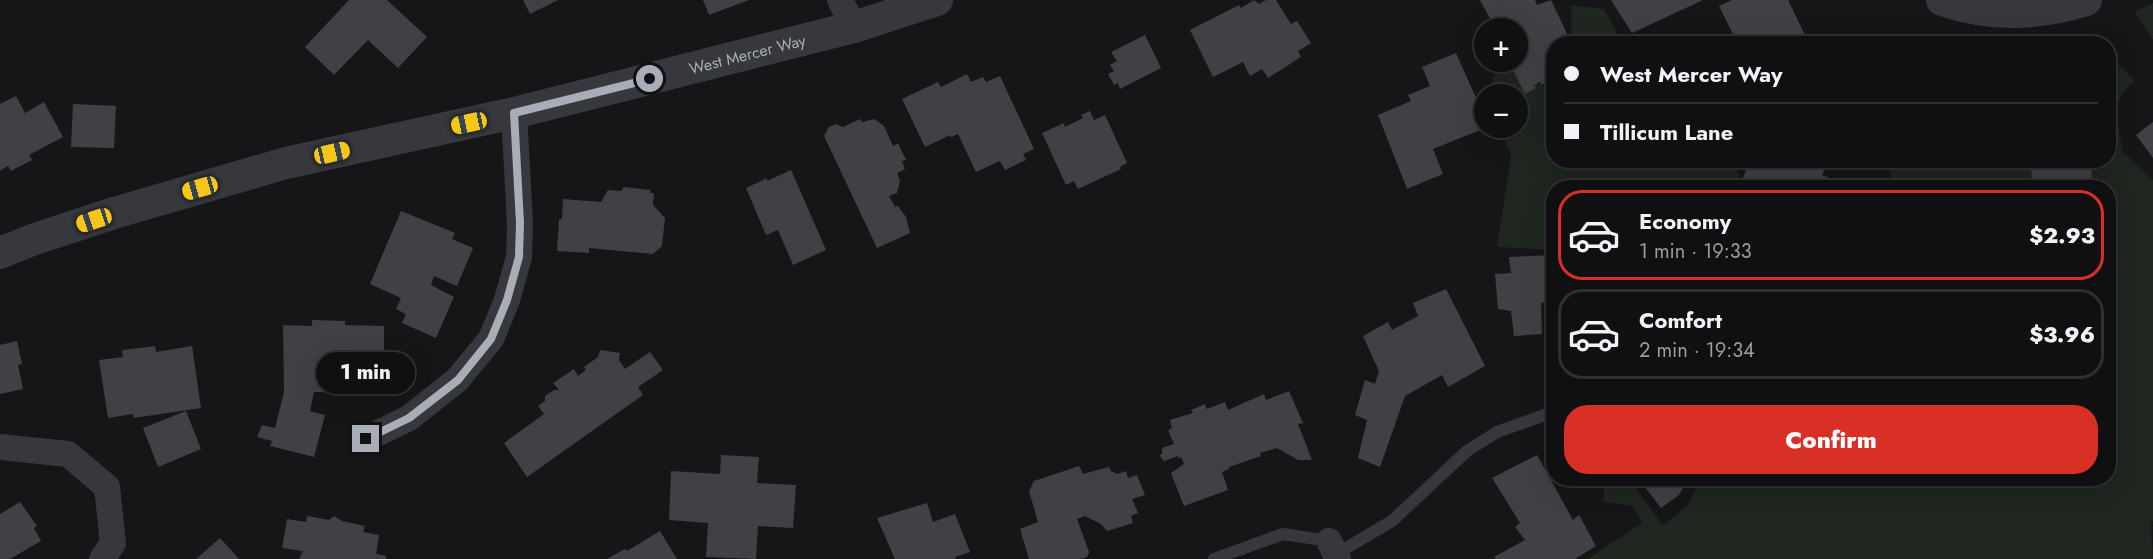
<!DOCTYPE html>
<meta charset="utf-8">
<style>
body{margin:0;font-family:Jost,sans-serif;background:#19191b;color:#f1f3f6;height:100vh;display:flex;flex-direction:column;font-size:22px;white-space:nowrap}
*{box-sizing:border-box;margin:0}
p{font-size:20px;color:#9c9d9f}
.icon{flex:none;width:33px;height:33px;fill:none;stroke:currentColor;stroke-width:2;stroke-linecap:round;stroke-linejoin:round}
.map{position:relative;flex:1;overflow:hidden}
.side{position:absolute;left:1546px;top:180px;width:570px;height:306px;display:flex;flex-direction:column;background:#101012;border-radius:24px;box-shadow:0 6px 24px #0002,0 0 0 2px #303032}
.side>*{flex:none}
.banner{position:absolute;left:1546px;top:36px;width:570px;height:132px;border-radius:24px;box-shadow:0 6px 24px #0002,0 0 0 2px #303032;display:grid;align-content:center;height:132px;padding:0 18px;background:#101012}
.fabs{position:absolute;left:1474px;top:18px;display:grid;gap:12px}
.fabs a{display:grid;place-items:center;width:54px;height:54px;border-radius:50%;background:#101012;box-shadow:0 6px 24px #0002,0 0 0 2px #303032;font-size:30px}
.end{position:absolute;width:27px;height:27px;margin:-14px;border:8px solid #a8adb8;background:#111;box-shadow:0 0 0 3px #111}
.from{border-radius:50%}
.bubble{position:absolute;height:42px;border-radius:21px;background:#101012;box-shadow:0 6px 24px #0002,0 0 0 2px #303032;font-size:20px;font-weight:800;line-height:42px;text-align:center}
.car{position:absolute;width:18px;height:36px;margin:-18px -9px;border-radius:8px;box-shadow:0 0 4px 2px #0007;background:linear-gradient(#f5c518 24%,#345 0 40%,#f5c518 0 76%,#345 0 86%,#f5c518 0)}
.banner b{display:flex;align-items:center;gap:21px;height:57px;font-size:22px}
.banner b+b{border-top:2px solid #303032}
.banner i{width:15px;height:15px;background:#f1f3f6}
ul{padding:10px 0 0;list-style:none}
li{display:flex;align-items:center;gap:18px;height:90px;margin:0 12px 9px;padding:0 6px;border:3px solid #303032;border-radius:24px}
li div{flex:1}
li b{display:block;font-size:22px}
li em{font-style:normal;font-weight:800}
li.on{border-color:#d93025}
li>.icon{width:54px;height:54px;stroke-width:1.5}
.cta{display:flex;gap:12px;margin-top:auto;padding:12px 18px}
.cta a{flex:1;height:69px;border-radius:24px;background:#d93025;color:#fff;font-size:24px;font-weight:800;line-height:69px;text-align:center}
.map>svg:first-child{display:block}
.green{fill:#1e261f}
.building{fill:#404145}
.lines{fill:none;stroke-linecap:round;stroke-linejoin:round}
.service{stroke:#37383d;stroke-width:12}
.minor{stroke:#37383d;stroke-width:26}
.tertiary{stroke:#37383d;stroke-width:32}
.route{stroke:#a8adb8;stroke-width:8}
.labels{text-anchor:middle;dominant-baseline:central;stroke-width:4.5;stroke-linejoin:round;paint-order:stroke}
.street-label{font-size:16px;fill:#a8adb8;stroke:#111113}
</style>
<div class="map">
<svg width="2153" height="559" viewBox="0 0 2153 559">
<rect width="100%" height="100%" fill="#161618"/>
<g class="green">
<path d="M2153,3V40L2134,12Z"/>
<path d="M1571,5L1604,9L1623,43H1574L1571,37Z"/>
<path d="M2109,56L2134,80L2114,106L2123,152L2153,180V520L2151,525L2153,559H1587L1642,523L1633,506L1604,502V487L1608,479H1629L1663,525L1687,506L1701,479L2109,478V188L1891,187L1889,161L2109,160Z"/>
<path d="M1502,65L1554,92V160L1735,161L1742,187L1554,188V250L1497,247L1511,155L1499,128H1518V94H1493L1492,78Z"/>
<path d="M1554,331V378L1551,376L1543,345Z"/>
</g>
<g class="building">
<path d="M349,0H387L427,37L398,68L368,40L334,75L305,47Z"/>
<path d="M523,0H558L530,14Z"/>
<path d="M703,0H749L709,15Z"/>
<path d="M1254,0L1259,4L1266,0H1276L1291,24L1297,21L1311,43L1298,51L1301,57L1268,78L1262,69L1250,76L1243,62L1213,77L1190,30L1239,5L1241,8Z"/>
<path d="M1480,0H1535L1537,5L1551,0L1572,44H1554V79L1541,85L1540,82L1534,85L1536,88L1525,94L1509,62H1518V28H1495Z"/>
<path d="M1611,0H1703L1632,33Z"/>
<path d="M1732,0H1788L1807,39L1798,44H1738L1719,6Z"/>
<path d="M1145,35L1161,68L1120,89L1118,83L1114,85L1108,74L1114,71L1110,65L1117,61L1111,52Z"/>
<path d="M1456,53L1485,118V128L1433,149L1443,174L1407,189L1378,115L1411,101L1408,95L1430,86L1422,67Z"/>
<path d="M967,74L971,82L983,77L986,82L1000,76L1034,149L1023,154L1026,160L1005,170L1000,161L976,172L958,134L951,137L950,135L925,147L902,99L938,82L941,87Z"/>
<path d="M16,96L25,113L44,102L63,137L29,155L32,160L11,171L8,166L0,171V104Z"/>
<path d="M73,104L116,106L114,148L71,147Z"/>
<path d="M1090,111L1094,120L1105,115L1127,163L1120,167L1121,169L1078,189L1074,181L1066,185L1042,133L1064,123L1065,127L1083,118L1081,115Z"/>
<path d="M860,119L862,122L874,119L884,126L893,146L898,143L906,160L902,161L905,169L897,173L900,181L897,193L889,196L895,207L898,206L906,217L910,233L877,248L824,136L829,127L836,124L843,127Z"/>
<path d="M2153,122V158L2136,135Z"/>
<path d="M1750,160H1800L1824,170L1822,175L1839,182L1837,188H1739Z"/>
<path d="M2047,160H2092L2091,186L2031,188L2032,165H2046Z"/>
<path d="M791,170L826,250L793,265L778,230L766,235L746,188L767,178V181Z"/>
<path d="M624,187L650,190V193H654L653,205L665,218L662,246L653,254L589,248V253L557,251L559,219H562L563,199L601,202L608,190L621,191Z"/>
<path d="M401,211L455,233L452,239L473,248L457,286L434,276L431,285L454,297L436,338L402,323L406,314L396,309L401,298L370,284Z"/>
<path d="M1554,255V302L1541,303L1542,334L1514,336L1511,311L1498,309L1495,274L1511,273L1509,257Z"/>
<path d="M1446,289L1485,366L1448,387L1442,375L1405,396L1380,467L1358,458L1367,420L1355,415L1365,380L1375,384L1379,371L1363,336L1388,322L1392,330L1418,316L1413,303Z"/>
<path d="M312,320L345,321V325L384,326V393L314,392L310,411L325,415L314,457L270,446L272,441L257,437L262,425L275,428L284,392L283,325L312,326Z"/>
<path d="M17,341L22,364L18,365L23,389L0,394V345Z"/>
<path d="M155,346L156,352L192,346L201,408L134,418L133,414L108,418L99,360L123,357L122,350Z"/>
<path d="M600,350L620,353L619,360L625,369L650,352L663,370L638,387L643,395L527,477L504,443L544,414L538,406L545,401V396L554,390H559L553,383L574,369L578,376L586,370L584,367L598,357Z"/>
<path d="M1289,391L1303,423L1298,424L1312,460H1298L1277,448L1260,453L1261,456L1229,467V469L1222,472L1228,490L1184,506L1171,473L1184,464L1181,457L1178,458V456L1164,461L1159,455L1162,454V448L1174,444L1168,430L1172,428L1170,420L1193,413L1191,410L1205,404L1207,409L1225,402L1228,410L1264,394L1266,400Z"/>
<path d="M186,411L201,449L158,467L143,428Z"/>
<path d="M721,455L759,457L757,483L796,485L793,528L758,526L756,559L706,557L708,523L669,520L671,471L720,474Z"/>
<path d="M1537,455L1573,520L1579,515L1596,546L1575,559H1496L1494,557L1525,540L1515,527L1520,523L1492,478Z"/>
<path d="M1079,466L1083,474L1109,467L1111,471L1117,474L1126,471L1128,478L1137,475L1145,495L1132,499L1138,513L1131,516L1133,523L1107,531L1101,524L1085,516L1077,519L1089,552L1087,557L1081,559H1029L1020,529L1038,522L1029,491L1034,481Z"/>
<path d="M1638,478H1688L1679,495L1661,508Z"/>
<path d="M20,502L37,526L34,528L41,541L10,559H0V514Z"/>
<path d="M927,503L933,522L955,514L970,552L955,557L956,559H895L877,518Z"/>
<path d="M307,516L329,520L334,516L342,521L365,526L363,532L379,535L376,554L386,556V559H299L303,551L282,548L287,519L306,522Z"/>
<path d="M660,531L677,559H607L625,549L627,551Z"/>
<path d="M220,538L239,559H196Z"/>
</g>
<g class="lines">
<g class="service">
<path d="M1336,554L1392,521L1467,451L1497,432L1545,415L1554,416"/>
<path d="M1214,559L1283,534L1329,541"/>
</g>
<g class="minor">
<path d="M840,0L854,27"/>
<path d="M366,439L409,418L457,380L491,339L507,300L519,257L520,223L514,113"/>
<path d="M0,447L68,454L107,487L113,543L102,559"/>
<path d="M1329,541L1338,559"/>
</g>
<g class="tertiary">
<path d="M1942,0C1990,17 2038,15 2086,0"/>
<path id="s1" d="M0,253L32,240L114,213L286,163L514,113L854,27L937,0"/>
</g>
</g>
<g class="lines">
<path class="route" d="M366,439L409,418L458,380L491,339L507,300L519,257L520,223L514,113L650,79"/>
</g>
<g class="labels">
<g class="street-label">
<text stroke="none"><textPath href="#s1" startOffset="774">West Mercer Way</textPath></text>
</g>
</g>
</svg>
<div class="fabs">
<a>+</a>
<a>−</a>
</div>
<i class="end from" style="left:650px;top:79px"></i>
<i class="end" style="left:366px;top:439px"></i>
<div class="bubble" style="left:316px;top:352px;width:99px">1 min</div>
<i class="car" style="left:469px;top:123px;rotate:258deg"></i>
<i class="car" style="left:332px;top:153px;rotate:77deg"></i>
<i class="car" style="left:200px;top:188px;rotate:254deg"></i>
<i class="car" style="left:94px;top:220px;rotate:252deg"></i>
<div class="banner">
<b><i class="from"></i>West Mercer Way</b>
<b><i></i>Tillicum Lane</b>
</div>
<section class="side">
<ul>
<li class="on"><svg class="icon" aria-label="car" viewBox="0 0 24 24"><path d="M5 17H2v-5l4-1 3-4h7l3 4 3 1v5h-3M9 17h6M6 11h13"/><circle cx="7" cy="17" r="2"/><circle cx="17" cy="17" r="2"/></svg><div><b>Economy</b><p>1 min · 19:33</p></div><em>$2.93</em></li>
<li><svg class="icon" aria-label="car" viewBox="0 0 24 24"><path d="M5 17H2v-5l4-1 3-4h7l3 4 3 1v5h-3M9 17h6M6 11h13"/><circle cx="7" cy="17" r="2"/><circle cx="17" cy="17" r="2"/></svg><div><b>Comfort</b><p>2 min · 19:34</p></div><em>$3.96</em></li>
</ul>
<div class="cta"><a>Confirm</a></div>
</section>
</div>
